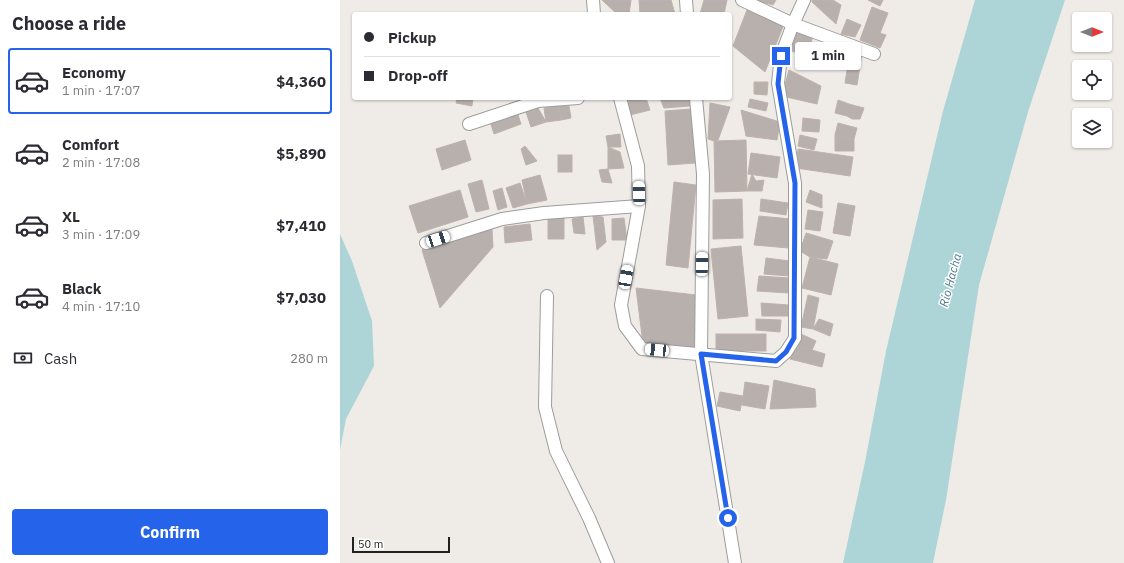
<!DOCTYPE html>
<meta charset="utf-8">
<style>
body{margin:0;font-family:"IBM Plex Sans",sans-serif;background:#f7f7f7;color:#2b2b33;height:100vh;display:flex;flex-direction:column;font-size:15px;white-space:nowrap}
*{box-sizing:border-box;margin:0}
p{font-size:13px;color:#7c7c81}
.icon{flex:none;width:22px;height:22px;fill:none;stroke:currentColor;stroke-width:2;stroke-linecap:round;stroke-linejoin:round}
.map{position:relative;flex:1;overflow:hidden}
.drawer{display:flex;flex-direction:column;background:#fff;width:340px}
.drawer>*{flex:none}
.guide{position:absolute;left:12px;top:12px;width:380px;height:88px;border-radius:4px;box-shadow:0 1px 3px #0004;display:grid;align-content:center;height:88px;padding:0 12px;background:#fff}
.needle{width:26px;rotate:90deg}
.controls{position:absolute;left:732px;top:12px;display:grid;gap:8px}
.controls a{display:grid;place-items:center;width:40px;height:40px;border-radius:4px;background:#fff;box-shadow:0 1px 3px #0004;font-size:20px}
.scale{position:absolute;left:12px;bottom:10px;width:98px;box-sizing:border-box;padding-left:4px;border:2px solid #202020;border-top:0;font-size:11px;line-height:14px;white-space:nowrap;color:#202020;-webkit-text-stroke:3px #fff;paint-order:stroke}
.end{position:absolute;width:18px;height:18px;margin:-9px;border:5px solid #2563eb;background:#fff;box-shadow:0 0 0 2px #fff}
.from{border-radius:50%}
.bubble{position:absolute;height:28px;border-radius:4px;background:#fff;box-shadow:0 1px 3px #0004;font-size:13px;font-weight:700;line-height:28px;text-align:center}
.car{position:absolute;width:12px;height:24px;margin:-12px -6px;border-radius:5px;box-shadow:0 0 3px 1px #0007;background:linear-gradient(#fff 24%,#345 0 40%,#fff 0 76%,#345 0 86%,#fff 0)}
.guide b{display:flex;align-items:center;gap:14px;height:38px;font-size:15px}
.guide b+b{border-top:1px solid #e1e1e2}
.guide i{width:10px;height:10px;background:#2b2b33}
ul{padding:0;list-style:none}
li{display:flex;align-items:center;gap:12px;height:66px;margin:0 8px 6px;padding:0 4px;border:2px solid transparent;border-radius:4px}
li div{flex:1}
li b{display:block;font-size:15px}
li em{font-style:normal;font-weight:700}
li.current{border-color:#2563eb}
li>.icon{width:36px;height:36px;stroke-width:1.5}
h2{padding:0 12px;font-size:18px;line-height:48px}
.pay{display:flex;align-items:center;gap:10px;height:44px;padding:0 12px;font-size:15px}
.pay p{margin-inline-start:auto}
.button{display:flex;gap:8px;margin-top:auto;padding:8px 12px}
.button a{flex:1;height:46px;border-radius:4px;background:#2563eb;color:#fff;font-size:16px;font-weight:700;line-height:46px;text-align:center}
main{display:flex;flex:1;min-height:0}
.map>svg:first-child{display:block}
.water{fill:#add5d7}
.building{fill:#b8b0ad;stroke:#bfb1ab}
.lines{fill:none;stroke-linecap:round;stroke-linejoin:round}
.minor-casing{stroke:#9d9d9d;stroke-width:14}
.minor{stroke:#fff;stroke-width:12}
.route{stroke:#2563eb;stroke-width:5}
.labels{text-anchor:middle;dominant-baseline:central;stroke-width:3;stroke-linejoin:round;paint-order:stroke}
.water-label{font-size:12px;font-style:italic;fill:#4c788e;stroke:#fff}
</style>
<main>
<section class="drawer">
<h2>Choose a ride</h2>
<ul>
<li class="current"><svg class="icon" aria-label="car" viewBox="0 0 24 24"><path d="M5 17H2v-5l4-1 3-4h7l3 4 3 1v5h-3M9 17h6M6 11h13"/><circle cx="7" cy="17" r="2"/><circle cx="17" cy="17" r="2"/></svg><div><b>Economy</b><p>1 min · 17:07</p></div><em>$4,360</em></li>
<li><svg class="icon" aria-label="car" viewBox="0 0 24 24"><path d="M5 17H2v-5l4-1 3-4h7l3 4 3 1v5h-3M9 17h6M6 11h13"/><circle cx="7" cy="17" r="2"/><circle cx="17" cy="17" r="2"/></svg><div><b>Comfort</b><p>2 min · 17:08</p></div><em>$5,890</em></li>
<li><svg class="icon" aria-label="car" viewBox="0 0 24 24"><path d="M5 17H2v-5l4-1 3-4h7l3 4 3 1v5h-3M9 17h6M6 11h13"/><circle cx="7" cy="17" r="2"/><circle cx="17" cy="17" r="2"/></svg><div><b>XL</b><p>3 min · 17:09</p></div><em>$7,410</em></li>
<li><svg class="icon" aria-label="car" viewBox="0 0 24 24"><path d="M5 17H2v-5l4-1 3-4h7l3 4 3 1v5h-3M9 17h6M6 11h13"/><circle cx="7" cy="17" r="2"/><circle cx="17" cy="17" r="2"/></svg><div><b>Black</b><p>4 min · 17:10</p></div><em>$7,030</em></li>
</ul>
<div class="pay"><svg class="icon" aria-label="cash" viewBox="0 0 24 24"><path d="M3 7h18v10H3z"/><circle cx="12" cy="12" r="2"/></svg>Cash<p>280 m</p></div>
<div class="button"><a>Confirm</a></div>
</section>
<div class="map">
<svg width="784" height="563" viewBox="0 0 784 563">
<rect width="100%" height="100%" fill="#efebe7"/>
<g class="water">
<path d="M635,0H725L688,112L639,285L606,500L593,563H503L525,462L546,351L603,111Z"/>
<path d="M0,234L12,261L32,321L34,366L6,419L0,450Z"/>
</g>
<g class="building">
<path d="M262,0H291L289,14H277Z"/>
<path d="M299,0H331L335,14H300Z"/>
<path d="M364,0H387L384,14H360Z"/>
<path d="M415,0H436L433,5Z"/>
<path d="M472,0H493L501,5L496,24L472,2Z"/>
<path d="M528,0H543L540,6Z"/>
<path d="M532,7L548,13L535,46L520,40Z"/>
<path d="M407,10L444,24L425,72L393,46Z"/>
<path d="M507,19L521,25L515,37L501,34Z"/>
<path d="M461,32H474L468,54L458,53Z"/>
<path d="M461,32L458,53L448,50L453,34Z"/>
<path d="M539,33L546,35L540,48L535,46Z"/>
<path d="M489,48H502L500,69L490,68Z"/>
<path d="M510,51L522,53L517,85L505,83Z"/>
<path d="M449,70L481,86L477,104L442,96Z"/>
<path d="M414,82H428L427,95L414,94Z"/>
<path d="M117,98H133L132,106L116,103Z"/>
<path d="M288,98H306L310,110L290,115Z"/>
<path d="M320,98H349L350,106L324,108Z"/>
<path d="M410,99L428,103L426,111L408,107Z"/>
<path d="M498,100L509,104L507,116L495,113Z"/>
<path d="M370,103L390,107L378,140L374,141L368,139Z"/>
<path d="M509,104L516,106L512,119L507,116Z"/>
<path d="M219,106H229L231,118L221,120Z"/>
<path d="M219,106L221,120L206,122L204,108Z"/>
<path d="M516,106L524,108L520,119H512Z"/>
<path d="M198,108L206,122L191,127L186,112Z"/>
<path d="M351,109L355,163L328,165L325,111Z"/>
<path d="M401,110L440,122L437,140L406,136Z"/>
<path d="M177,112L181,124L154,134L150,121Z"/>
<path d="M463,118L480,120L479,132L462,131Z"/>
<path d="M498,123L517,128L514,139L495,135Z"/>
<path d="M280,134L281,147H268L266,136Z"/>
<path d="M460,135L477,139L474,150L458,146Z"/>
<path d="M495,135L514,139V151H495Z"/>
<path d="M125,140L131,160L102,170L96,149Z"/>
<path d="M406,140L407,191L375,192L374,141Z"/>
<path d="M185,146L197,161L186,165L181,149Z"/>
<path d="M268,147L280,152L284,168L268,169Z"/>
<path d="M458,149L513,157L510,176L456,168Z"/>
<path d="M411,153L440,157L437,178L408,174Z"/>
<rect x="218" y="155" width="14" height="17"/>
<path d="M268,169L272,183L262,182L259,170Z"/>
<path d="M412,174L416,181L424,180L422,191H407Z"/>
<path d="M200,175L207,200L187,204L182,180Z"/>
<path d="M142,180L149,209L136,212L128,184Z"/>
<path d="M334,182L356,185L348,268L326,265Z"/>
<path d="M180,183L187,204L173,208L166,188Z"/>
<path d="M162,188L167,207L158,210L153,191Z"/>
<path d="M120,190L128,217L78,233L69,206Z"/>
<path d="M470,190L482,195V208L466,202Z"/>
<path d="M402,199L403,238L373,239V200Z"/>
<path d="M421,199L448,203L446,215L420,211Z"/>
<path d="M498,203L515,206L510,236L493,233Z"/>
<path d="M468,210L483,212L480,231L465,229Z"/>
<path d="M253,216L263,217L266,242L257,250Z"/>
<path d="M419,216L451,219L449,248L414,245Z"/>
<path d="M243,217L245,234L234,233L232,219Z"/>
<path d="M224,218V239H208V219Z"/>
<path d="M284,218L287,240H272V219Z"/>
<path d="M190,224L192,240L165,243L164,227Z"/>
<path d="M152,229L153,247L100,308L82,250Z"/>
<path d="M466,233L493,241L487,259L470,257L460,251Z"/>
<path d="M401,246L408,316L378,319L371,249Z"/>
<path d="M470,257L498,264L491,295L462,288Z"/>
<path d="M426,258L450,261L449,276L424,274Z"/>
<path d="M419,276L450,278L449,293L417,291Z"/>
<path d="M296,288L356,295L357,348L303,344Z"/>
<path d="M468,295L479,298L473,329L461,327Z"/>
<path d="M421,303L449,305L450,316H422Z"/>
<path d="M416,319L441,320L440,332L416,330Z"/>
<path d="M479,319L493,324L490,336L473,329Z"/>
<rect x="376" y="334" width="50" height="17"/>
<path d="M461,334L476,341L472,350L456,345Z"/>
<path d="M456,345L485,354L482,367L450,359Z"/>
<path d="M434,380L475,389L476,407L430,409Z"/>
<path d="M405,382L429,386L425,409L402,405Z"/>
<path d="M380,392L403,396L400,411L377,406Z"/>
</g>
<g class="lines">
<g class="minor-casing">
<g id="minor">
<path d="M253,0L254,14"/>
<path d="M346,0L347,14"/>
<path d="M402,0L453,24L534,54"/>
<path d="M280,98L298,166L299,206L281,305L285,326L302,349L436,361L446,352L455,338V183L438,83L441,56L453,24L464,0"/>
<path d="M356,98L363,174L361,354L395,563"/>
<path d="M129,124L198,101L238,98"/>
<path d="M86,243L162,219L204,213L299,206"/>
<path d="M207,296L205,407L216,451L249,518L268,563"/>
</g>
</g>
<use href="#minor" class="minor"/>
</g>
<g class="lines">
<path class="route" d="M388,518L361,354L436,361L446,352L454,338L455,183L438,84L441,56"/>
</g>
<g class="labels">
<g class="water-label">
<text transform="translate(610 280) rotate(-75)">Río Hacha</text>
</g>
</g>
</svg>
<div class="controls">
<a><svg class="needle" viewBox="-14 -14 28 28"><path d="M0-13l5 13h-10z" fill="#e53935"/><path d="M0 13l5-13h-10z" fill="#7c7c81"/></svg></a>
<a><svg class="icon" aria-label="locate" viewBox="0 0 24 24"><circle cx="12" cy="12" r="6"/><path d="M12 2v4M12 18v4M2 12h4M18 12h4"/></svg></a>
<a><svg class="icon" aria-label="layers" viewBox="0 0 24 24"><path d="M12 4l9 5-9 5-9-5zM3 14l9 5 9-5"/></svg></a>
</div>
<div class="scale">50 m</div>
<i class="end from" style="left:388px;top:518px"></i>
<i class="end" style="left:441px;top:56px"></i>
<div class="bubble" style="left:455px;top:42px;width:66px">1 min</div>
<i class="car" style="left:299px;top:193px;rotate:359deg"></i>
<i class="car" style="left:98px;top:239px;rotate:72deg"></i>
<i class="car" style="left:362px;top:264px;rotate:1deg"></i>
<i class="car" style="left:286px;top:277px;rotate:10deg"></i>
<i class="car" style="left:317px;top:350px;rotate:275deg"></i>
<div class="guide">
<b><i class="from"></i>Pickup</b>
<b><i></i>Drop-off</b>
</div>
</div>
</main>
